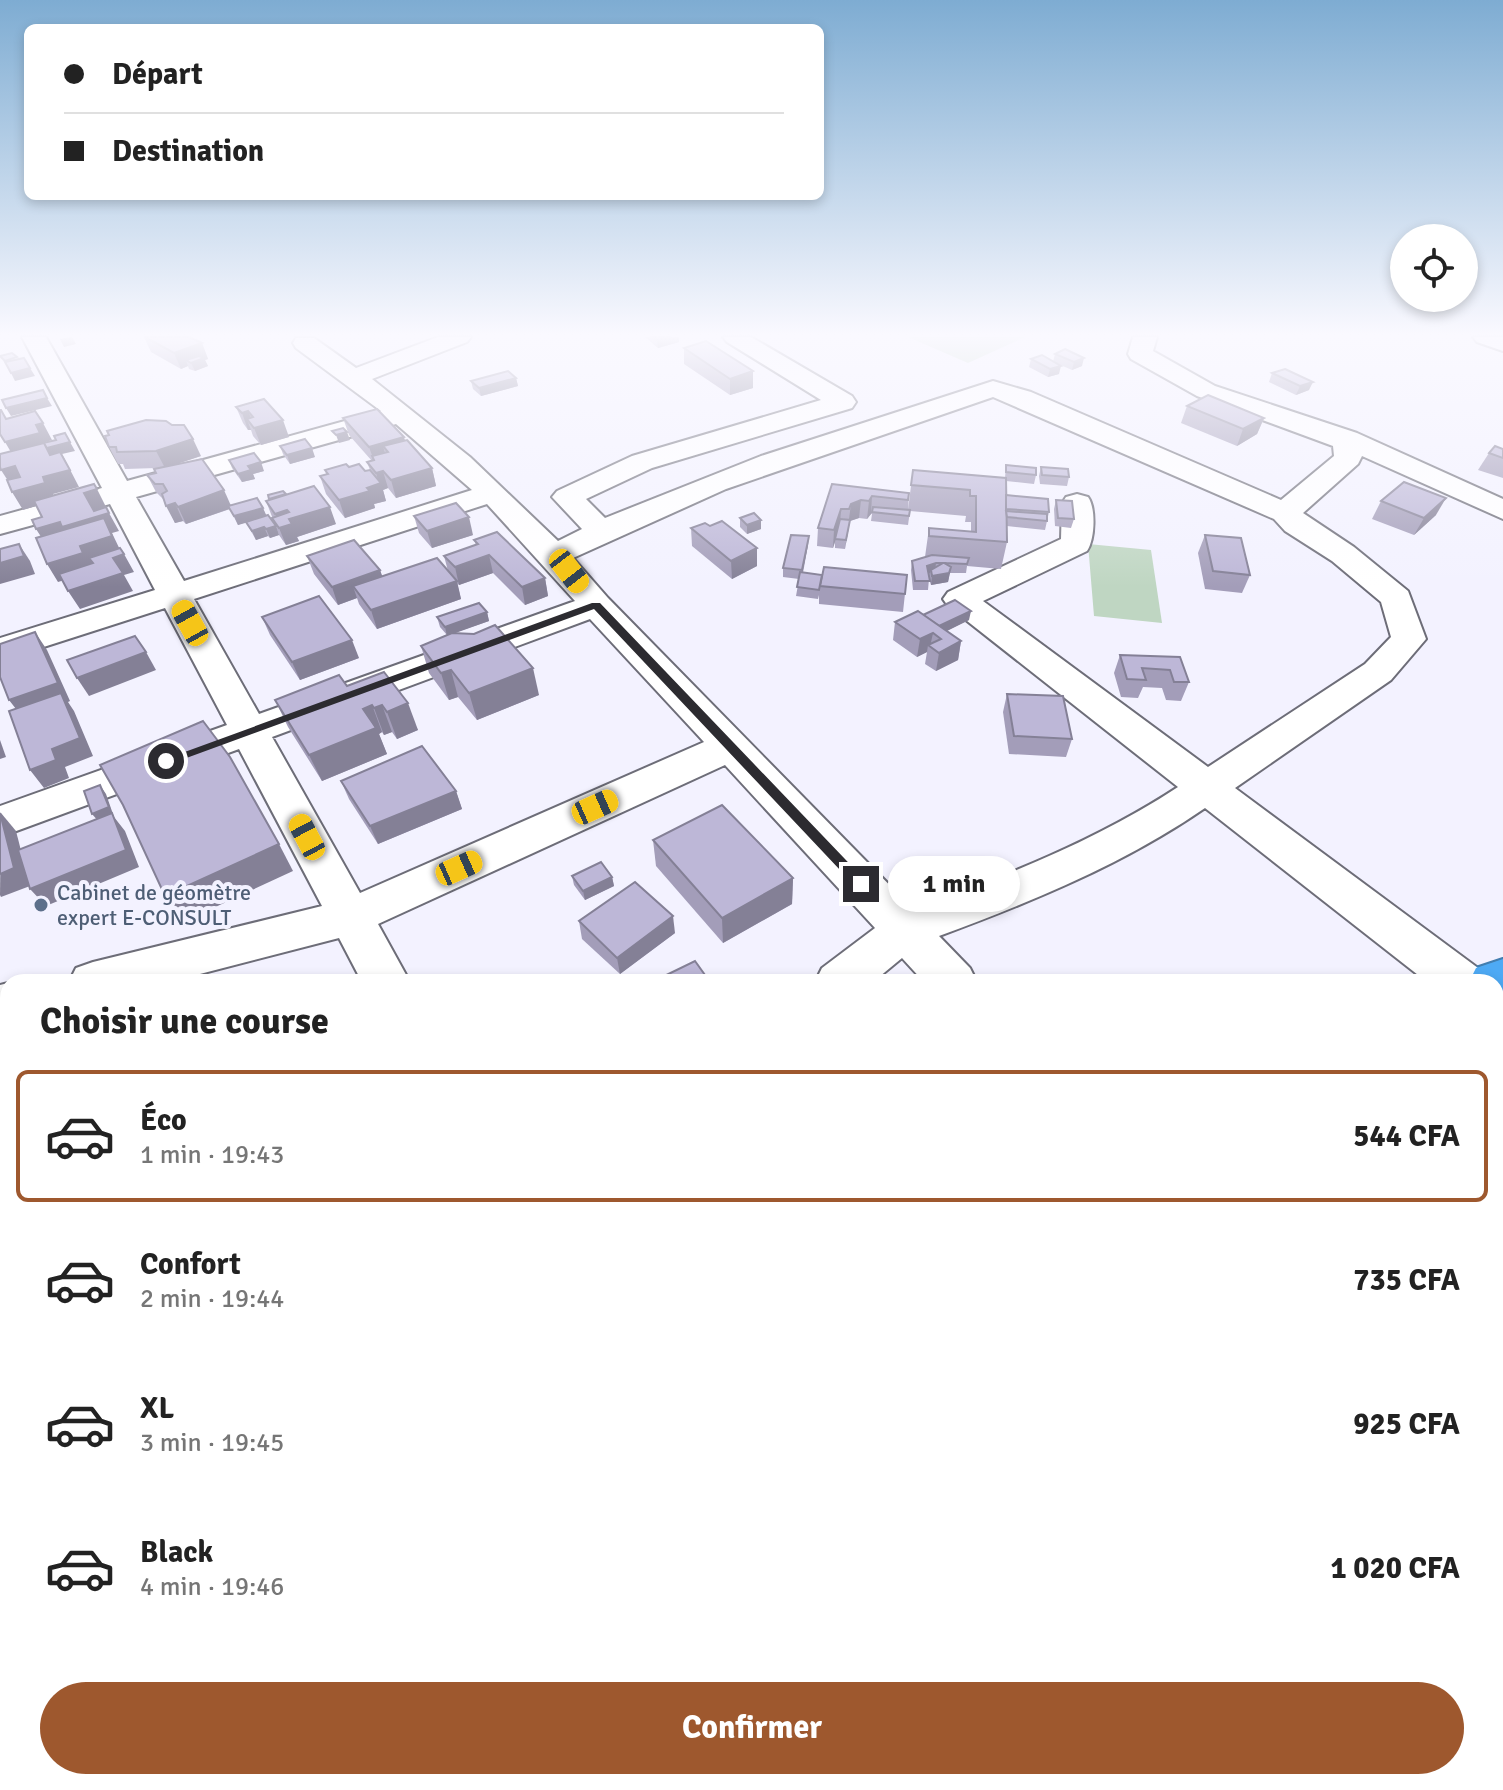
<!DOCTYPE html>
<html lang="fr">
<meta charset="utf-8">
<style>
body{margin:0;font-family:Signika,sans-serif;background:#f6f6f6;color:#222;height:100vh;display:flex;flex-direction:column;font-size:30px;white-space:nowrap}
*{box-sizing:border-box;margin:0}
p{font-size:26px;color:#767676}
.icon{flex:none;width:44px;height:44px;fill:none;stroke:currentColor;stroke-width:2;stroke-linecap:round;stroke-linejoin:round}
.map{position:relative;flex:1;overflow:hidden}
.sheet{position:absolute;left:0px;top:974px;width:1504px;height:816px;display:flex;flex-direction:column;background:#fff;border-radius:24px 24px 0 0;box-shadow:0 4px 12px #0003}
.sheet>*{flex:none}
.banner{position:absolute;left:24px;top:24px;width:800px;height:176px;border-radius:12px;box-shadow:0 4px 12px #0003;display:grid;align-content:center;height:176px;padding:0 40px;background:#fff}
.tools{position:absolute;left:1390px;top:224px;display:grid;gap:16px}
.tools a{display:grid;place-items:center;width:88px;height:88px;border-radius:50%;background:#fff;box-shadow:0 4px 12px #0003;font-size:40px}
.end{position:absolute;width:36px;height:36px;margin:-18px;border:10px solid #2c2b30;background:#fff;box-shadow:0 0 0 4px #fff}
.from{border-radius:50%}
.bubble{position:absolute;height:56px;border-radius:28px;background:#fff;box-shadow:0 4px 12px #0003;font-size:26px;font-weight:700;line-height:56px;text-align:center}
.car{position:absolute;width:24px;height:48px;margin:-24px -12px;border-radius:10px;box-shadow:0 0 6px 2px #0007;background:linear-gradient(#f5c518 24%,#345 0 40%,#f5c518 0 76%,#345 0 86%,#f5c518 0)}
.banner b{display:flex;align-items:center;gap:28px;height:76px;font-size:30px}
.banner b+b{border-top:2px solid #e0e0e0}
.banner i{width:20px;height:20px;background:#222}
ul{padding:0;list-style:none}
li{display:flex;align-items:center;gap:24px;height:132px;margin:0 16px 12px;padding:0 24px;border:4px solid transparent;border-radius:12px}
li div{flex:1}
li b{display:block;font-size:30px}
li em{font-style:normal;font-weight:700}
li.current{border-color:#9e582e}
li>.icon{width:72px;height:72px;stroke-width:1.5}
h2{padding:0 40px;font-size:36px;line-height:96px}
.button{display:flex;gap:16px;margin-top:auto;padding:16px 40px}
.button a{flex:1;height:92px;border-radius:48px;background:#9e582e;color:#fff;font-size:32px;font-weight:700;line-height:92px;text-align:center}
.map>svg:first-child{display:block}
.green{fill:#bfd6c2}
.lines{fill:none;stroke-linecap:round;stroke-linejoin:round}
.minor-casing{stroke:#6d6d78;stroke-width:4}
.highway-casing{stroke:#427eb0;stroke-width:4}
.minor{fill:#fff;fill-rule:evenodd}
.highway{fill:#4eaaf5;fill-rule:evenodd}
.wall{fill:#a39db9}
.shaded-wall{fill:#848096}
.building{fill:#bdb7d7;stroke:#848096;stroke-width:2}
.route{fill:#2c2b30}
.service-dot{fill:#5c6f8a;stroke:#f3f2ff;stroke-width:3}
.labels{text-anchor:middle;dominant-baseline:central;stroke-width:8;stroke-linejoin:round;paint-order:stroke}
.service-label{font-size:22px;fill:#4e5e75;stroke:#f3f2ff;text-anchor:start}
</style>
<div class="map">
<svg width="1503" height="1790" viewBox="0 0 1503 1790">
<rect width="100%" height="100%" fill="#f3f2ff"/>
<g class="green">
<path d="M908,337H1025L968,363Z"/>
<path d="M1088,544L1151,550L1162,623L1094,616Z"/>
<path d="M1503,1087V1790H1100L1092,1782H1496V1090Z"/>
</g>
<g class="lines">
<g class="minor-casing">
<g id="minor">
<path d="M22,337H46L127,481L381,411L296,348L293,343L296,338H314L356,368L438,337H471L467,342L372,379L470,457L558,541L582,529L552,497L557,491L632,456L821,400L727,342L723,337H751L852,396L856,402L852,408L652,468L586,499L605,518L761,456L993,381L1031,392L1281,500L1334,456L1333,446L1197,396L1131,359L1128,354L1133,337H1157L1153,351L1215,386L1357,433L1503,499V519L1362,456L1358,464L1303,513L1354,547L1408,591L1426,639L1391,680L1235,788L1478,968L1485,982H1427L1205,808C1124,864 1031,902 939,936L970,968L977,982H924L902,958L873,982H815L822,968L875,928L725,765L378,924L410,982H362L339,938L169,982H69L76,968L93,962L322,906L239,749L0,837V806L227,725L165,608L0,661V638L155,590L110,504L0,534V516L102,488ZM993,397L1274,519L1285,531L1332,561L1381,602L1391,637L1365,664L1208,767L983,601L1087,551C1095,539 1096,508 1088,497L1077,494L1066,497L1062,503L1061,539L948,592L943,599L948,606L1178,787C1097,840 1005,877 913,909L608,598L573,558L726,489ZM396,424L472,490L184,581L136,497ZM487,504L575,601L259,714L194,599ZM590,619L704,742L360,893L272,737Z"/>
<path d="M1473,337H1503V351L1477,342Z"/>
<path d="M8,983V1023L0,1025V985Z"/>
<path d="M0,1180L8,1182V1236L0,1234Z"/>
<path d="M83,1782H164L161,1790H80Z"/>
<path d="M164,1782H241L244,1790H167Z"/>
<path d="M976,1782H1056L1059,1790H979Z"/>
</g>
</g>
<g class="highway-casing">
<g id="highway">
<path d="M1503,959V998L1496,1001V982H1469L1476,968Z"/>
<path d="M1503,1046V1091L1496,1093V1048Z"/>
<path d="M8,1438V1502L0,1505V1441Z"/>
<path d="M8,1582V1652L0,1654V1584Z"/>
</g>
</g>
<use href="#minor" class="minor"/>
<use href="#highway" class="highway"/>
</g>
<g class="wall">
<path d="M144,337L202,343L208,359L205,360L208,366L195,371L189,369L188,366L181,369L151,352Z"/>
<path d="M645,337H679V342L658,348Z"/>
<path d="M684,348L753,388L730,395L684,364Z"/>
<path d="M1055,354L1082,366L1072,370L1056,363L1059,374L1048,377L1029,367L1031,359L1053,362Z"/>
<path d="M1272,373L1309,390L1296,395L1269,382Z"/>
<path d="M516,378L518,386L481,396L473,389L471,381Z"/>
<path d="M264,399L289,437L261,445L253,436L251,430H248L243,423L236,407Z"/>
<path d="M1187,406L1264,418L1257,434L1237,446L1181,423Z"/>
<path d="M343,418L405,440L432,468L436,486L396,498L388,488L383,490L386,501L374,504L375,508L345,518L326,494L320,476L326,474L325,470L349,467L365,471L370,470L367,462L372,461L349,435Z"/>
<path d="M280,446L315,457L290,464L283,454Z"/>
<path d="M109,447L201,456L176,464L231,505L263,508L266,516L276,526L279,535L270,538L268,536L256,540L246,522L238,525L230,509L186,524L183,521L175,523L165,501L156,492L147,475L155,473L157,468L125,469L123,464H118Z"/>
<path d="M1503,449V478L1478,470L1489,453Z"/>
<path d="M229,460L264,471L253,474L255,479L242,482L232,468Z"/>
<path d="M1006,465L1036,475L1034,484L1006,481V495L1049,512L1045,530L1007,526V542L1001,569L967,566L966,573H950L948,582L931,585L929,579L928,590H913L911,570L912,561L925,557L929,528L971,532V522H965L966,516L910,511L908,525L871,521L872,514H871L867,519L859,518L850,521L845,549L835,548V542L833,548L817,546L818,528L832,484L909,493L908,510L913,470L1005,478Z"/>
<path d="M1041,467L1069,477L1067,486L1040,484L1039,476Z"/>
<path d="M286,495L336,524L297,537L299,541L286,545L279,535L266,501Z"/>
<path d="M1056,500L1074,519L1071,528L1055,526L1054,509Z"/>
<path d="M1381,501L1436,515L1414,535L1372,519Z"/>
<path d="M414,516L473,535L432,548L419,533Z"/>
<path d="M740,518L761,520V529L747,534L740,527Z"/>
<path d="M710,526L757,548V566L732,579L692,546L691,528Z"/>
<path d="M1205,535L1250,575L1242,593L1205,589L1198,553Z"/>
<path d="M474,540L545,578L548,596L525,605L493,573L459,585L457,583L461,599L377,629L359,604L357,598L338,605L314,574L307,556L380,570L382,576L448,571L444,556L476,545Z"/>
<path d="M808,545L803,573L822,575H907L903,612L819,604V595L818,599L796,596L799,579L783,577V568Z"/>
<path d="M487,612L489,621L454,633L539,695L477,720L458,697L449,700L429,673L421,646L447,635L440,627L437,617Z"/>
<path d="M923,615L969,620L946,631L961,641L958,660L936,671L925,664L927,652L917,657L893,640L895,622Z"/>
<path d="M262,617L359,658L300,680L270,635Z"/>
<path d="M1120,655L1180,657L1189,682L1181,701L1166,700L1162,688L1143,687L1138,698L1121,697L1114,673Z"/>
<path d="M384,672L418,730L397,739L392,732L384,735L382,732L379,734L387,754L322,781L288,727L275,700L347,686Z"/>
<path d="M1007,694L1072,739L1066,757L1009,754L1003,712Z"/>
<path d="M341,781L456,791L462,809L378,844L349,799Z"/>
<path d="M653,840L793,878L792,904L723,943L656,866Z"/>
<path d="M572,876L612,877L614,886L585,900L574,885Z"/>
<path d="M579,921L675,933L620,974L582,939Z"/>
</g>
<g class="shaded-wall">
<path d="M72,337L76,344L64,347L60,339Z"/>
<path d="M670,337H679V342L658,348L657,340Z"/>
<path d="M202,343L208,359L205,360L208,366L195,371L191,363L186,360L188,366L181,369L174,353Z"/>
<path d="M1084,358L1082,366L1072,370L1074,362Z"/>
<path d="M1061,366L1059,374L1048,377L1050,369Z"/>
<path d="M30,368L35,376L15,381L11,373Z"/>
<path d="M753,371V388L730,395V379Z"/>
<path d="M516,378L518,386L481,396L479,388Z"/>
<path d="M1313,382L1309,390L1296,395L1300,386Z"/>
<path d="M47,398L52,406L11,416L6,408Z"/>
<path d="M248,411L255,428L283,420L289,437L261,445L254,428L247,419L251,430H248L242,413Z"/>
<path d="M1264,418L1257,434L1237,446L1243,429Z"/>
<path d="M43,423L52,440L46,442L49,448L70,442L75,451L62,454L79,487L53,494L56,500L23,510L12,492L45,483L15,459L5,442L36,425Z"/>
<path d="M347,432L350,440L339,443L336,435Z"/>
<path d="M404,437L409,454L383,446L387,460L373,458L369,447Z"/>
<path d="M193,439L201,456L165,468L156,451Z"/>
<path d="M312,448L315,457L290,464L287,455Z"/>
<path d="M261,462L264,471L253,474L255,479L242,482L238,474L248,466Z"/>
<path d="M15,466L26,483L12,487L1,470Z"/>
<path d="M432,468L436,486L396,498L391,480Z"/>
<path d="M383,471L388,488L383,490L386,501L374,504L375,508L345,518L339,500L367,488L379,484L376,473Z"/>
<path d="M97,489L106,507L94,511L84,493Z"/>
<path d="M224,490L232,508L186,524L178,507Z"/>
<path d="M872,496L871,514L867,519L869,501Z"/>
<path d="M1446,498L1436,515L1414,535L1424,518Z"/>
<path d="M861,500L859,518L850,521L845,549L851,504Z"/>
<path d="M175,503L183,521L175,523L166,506Z"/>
<path d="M330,507L336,524L297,537L299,541L286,545L279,528L281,527L275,514L287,510L291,519Z"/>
<path d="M263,508L267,517L238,525L234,516Z"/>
<path d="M841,509L840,526L833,548L834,530Z"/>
<path d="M109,513L119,531L112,533L122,554L90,564L94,571L58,582L47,564V546L36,529L60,522Z"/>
<path d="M469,517L473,535L432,548L427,531Z"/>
<path d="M761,520V529L747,534V525Z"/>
<path d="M276,526L279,535L270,538L266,529Z"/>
<path d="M264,527L268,536L256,540L252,531Z"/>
<path d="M809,536L808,545L801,579L802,570Z"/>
<path d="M19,544L30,561L35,574L0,584V563Z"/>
<path d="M757,548V566L732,579L731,561Z"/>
<path d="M124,554L134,572L124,575L133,591L80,609L68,591L113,558Z"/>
<path d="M489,555L493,573L459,585L455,567Z"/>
<path d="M936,563L935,572L931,570L930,573L926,575L927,566Z"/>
<path d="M951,567L948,582L931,585L932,576Z"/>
<path d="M380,570L386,587L353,586L357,598L338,605L332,587Z"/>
<path d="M545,578L548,596L525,605L522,587Z"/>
<path d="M457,581L461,599L377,629L371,610Z"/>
<path d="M971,611L969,620L937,636L933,633L930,647L928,645L927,652L917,657L920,639L933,629Z"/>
<path d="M487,612L489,621L447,636L445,627Z"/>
<path d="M35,632L47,650L70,701L68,702L74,711L93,756L65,767L69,778L44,788L30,770L52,749L23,718L9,700Z"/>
<path d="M352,640L359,658L300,680L292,662Z"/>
<path d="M961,641L958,660L936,671L939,653Z"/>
<path d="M146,652L156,670L89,696L77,678Z"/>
<path d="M533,668L539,695L477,720L469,693Z"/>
<path d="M451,670L458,697L449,700L441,673Z"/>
<path d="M408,703L418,730L397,739L387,712Z"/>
<path d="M372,705L382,732L379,734L387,754L322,781L309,755L363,709Z"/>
<path d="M382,705L392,732L384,735L374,708Z"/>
<path d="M0,740L6,757L0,759Z"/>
<path d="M100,785L106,794L114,817L125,831L139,867L46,906L30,889L99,822L92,814Z"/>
<path d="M456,791L462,809L378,844L370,826Z"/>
<path d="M1,813L16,831L30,886L1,897L0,895Z"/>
<path d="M279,844L293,871L183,922L165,896Z"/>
<path d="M612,877L614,886L585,900L583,891Z"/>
<path d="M793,878L792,904L723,943L722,918Z"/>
<path d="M673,916L675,933L620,974L617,958Z"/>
<path d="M358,1782H374L379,1790H363Z"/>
</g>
<g class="building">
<path d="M145,337H189L202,343L174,353Z"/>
<path d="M653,337H670L657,340Z"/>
<path d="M706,341L753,371L730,379L684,348Z"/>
<path d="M1065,349L1084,358L1074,362L1055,354Z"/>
<path d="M12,353L17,357L5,361L0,356Z"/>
<path d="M1042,355L1061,366L1050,369L1031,359Z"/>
<path d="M199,356L204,358L191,363L186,360Z"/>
<path d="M24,358L30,368L11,373L5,362Z"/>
<path d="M1285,369L1313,382L1300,386L1272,373Z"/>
<path d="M508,371L516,378L479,388L471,381Z"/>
<path d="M43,390L47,398L6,408L2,400Z"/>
<path d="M1208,395L1264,418L1243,429L1187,406Z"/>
<path d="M264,399L283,420L254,428L247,419L253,417L248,411L242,413L236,407Z"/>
<path d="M377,409L404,437L369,447L343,418Z"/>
<path d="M0,410H1L6,419L35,411L43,423L36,425L40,433L5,442L0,434Z"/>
<path d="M146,420L166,421L172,425H184L193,439L156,451L117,452L116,447H109L105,436L109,435L107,431Z"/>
<path d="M343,428L347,432L336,435L332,431Z"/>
<path d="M65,433L70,442L47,448L43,443L56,440L54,436Z"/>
<path d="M305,439L312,448L287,455L280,446Z"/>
<path d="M407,440L432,468L391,480L383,471L376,473L367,462L374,460L372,456L388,452L383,446Z"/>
<path d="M44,443L50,455L60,452L70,470L43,477L45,483L12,492L7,480L20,477L15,466L1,470L0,467V454Z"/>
<path d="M1495,446L1503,449V458L1489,453Z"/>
<path d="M254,453L261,462L248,466L251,470L238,474L229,460Z"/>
<path d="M202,459L224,490L178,507L175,503L166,506L162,494L167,491L163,484H155L147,475L156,473L154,469Z"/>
<path d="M346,464L349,467L359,464L365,471L370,470L381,483L367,488L370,491L339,500L320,476L328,474L325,470Z"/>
<path d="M1006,465L1036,468V475L1006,472Z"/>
<path d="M1041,467L1068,469L1069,477L1042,475Z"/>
<path d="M913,470L1006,478L1007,542L929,536V528L976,532V496H970V490L911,485Z"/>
<path d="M1404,482L1446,498L1424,518L1381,501Z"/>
<path d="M94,484L97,489L84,493L94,511L106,507L109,513L62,527L60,522L36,529L32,520L42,517L34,501Z"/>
<path d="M832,484L909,493L908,500L872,496L869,501L861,500L851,504L849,509H841L834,530L818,528Z"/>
<path d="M314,486L330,507L289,519L292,524L279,528L272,518L289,512L287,510L275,514L266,501Z"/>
<path d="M283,491L286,494L269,499L268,495Z"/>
<path d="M1006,495L1048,499L1049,512L1006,509Z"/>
<path d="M257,498L263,508L234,516L228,506Z"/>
<path d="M1056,500L1072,501L1074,519L1058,518Z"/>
<path d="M456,503L469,517L427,531L414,516Z"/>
<path d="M873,507L910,510L909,516L872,512Z"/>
<path d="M1006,511L1047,514V521L1007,517Z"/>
<path d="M754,513L761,520L747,525L740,518Z"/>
<path d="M268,515L276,526L266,529L264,527L252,531L246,522Z"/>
<path d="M104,518L112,536L80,546L83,553L47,564L36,538Z"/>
<path d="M840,519L850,520L846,540L835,539Z"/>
<path d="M722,521L757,548L731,561L691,528L705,523L710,526Z"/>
<path d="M497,532L545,578L522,587L489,555L455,567L444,556L478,544L474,540Z"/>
<path d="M791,535L809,536L802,570L783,568Z"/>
<path d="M1205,535L1241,538L1250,575L1213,571Z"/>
<path d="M354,540L380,570L332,587L307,556Z"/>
<path d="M19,544L24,556L0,563V549Z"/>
<path d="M120,548L124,554L113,558L123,573L68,591L59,574L93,563L89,558Z"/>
<path d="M932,555L969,558L967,564L944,563L951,567L949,573L932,576L931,570L943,563H936L927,566L930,581H915L912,561Z"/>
<path d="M437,558L457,581L371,610L353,586Z"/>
<path d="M824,567L907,575L905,594L820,586Z"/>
<path d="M800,572L822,575L819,590L797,587Z"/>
<path d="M319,596L352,640L292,662L262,617Z"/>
<path d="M955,600L971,611L939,626L923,615Z"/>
<path d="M479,603L487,612L445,627L437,617Z"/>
<path d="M918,611L961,641L939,653L928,645L941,639L933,633L920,639L895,622Z"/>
<path d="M495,625L533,668L469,693L451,670L441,673L421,646L452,633L474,634Z"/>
<path d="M35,632L58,683L9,700L0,677V644Z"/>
<path d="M135,636L146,652L77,678L67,660Z"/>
<path d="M1120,655L1180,657L1189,682H1174L1170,670L1142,668L1146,680L1127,679Z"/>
<path d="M384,672L408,703L387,712L382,705L374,708L372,705L363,709L376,728L309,755L275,700L339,675L347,686Z"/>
<path d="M61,693L80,738L52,749L56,760L30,770L9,711Z"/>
<path d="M1007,694L1063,696L1072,739L1014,736Z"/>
<path d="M203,721L230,757L279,844L165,896L123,805L100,765Z"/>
<path d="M422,746L456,791L370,826L341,781Z"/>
<path d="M100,785L109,807L92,814L84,791Z"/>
<path d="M722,805L793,878L722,918L653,840Z"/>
<path d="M0,813L14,868L0,874Z"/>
<path d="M112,813L126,850L30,889L18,850Z"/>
<path d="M601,862L612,877L583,891L572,876Z"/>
<path d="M635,882L673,916L617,958L579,921Z"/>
<path d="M695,961L710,982H652Z"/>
<path d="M274,1782H358L363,1790H278Z"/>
<path d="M606,1782H646L647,1790H594V1787Z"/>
<path d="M666,1782H718L694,1790H667Z"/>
</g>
<linearGradient id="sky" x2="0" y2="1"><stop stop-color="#7eacd2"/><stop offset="0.57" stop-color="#faf9ff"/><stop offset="1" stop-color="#faf9ff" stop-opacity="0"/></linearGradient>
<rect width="1503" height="587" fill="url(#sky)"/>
<path class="route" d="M592,603H600L866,881V888H857L594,609L170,764L160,761Z"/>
<circle class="service-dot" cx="41" cy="905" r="8"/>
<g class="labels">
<g class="service-label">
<text x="57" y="892">Cabinet de géomètre<tspan x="57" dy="25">expert E-CONSULT</tspan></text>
</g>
</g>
</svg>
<div class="tools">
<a><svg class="icon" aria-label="locate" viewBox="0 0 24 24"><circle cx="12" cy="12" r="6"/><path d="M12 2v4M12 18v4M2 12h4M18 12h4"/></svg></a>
</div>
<i class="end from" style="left:166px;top:761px"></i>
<i class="end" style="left:861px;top:884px"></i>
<div class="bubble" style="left:888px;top:856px;width:132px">1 min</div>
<i class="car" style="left:569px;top:571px;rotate:142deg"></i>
<i class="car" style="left:190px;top:623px;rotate:331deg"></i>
<i class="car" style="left:595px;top:807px;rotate:66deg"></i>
<i class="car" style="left:307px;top:837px;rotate:332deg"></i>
<i class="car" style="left:459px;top:868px;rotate:66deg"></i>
<div class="banner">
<b><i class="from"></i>Départ</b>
<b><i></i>Destination</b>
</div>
<section class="sheet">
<h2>Choisir une course</h2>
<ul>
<li class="current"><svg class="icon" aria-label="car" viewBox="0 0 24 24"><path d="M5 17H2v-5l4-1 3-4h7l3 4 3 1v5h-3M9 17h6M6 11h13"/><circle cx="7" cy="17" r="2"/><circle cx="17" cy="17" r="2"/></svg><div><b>Éco</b><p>1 min · 19:43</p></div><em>544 CFA</em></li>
<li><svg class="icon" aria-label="car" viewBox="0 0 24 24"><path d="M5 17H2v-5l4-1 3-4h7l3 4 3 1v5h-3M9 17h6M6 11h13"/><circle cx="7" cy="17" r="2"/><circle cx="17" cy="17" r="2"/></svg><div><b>Confort</b><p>2 min · 19:44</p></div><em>735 CFA</em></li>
<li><svg class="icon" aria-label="car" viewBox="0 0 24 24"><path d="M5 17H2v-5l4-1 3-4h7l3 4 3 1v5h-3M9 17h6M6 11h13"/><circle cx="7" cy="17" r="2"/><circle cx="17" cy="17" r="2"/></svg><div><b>XL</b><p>3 min · 19:45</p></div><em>925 CFA</em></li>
<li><svg class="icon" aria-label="car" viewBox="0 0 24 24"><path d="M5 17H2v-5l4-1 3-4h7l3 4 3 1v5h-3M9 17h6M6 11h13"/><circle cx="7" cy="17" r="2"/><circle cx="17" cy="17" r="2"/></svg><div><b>Black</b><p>4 min · 19:46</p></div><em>1 020 CFA</em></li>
</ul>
<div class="button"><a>Confirmer</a></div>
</section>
</div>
